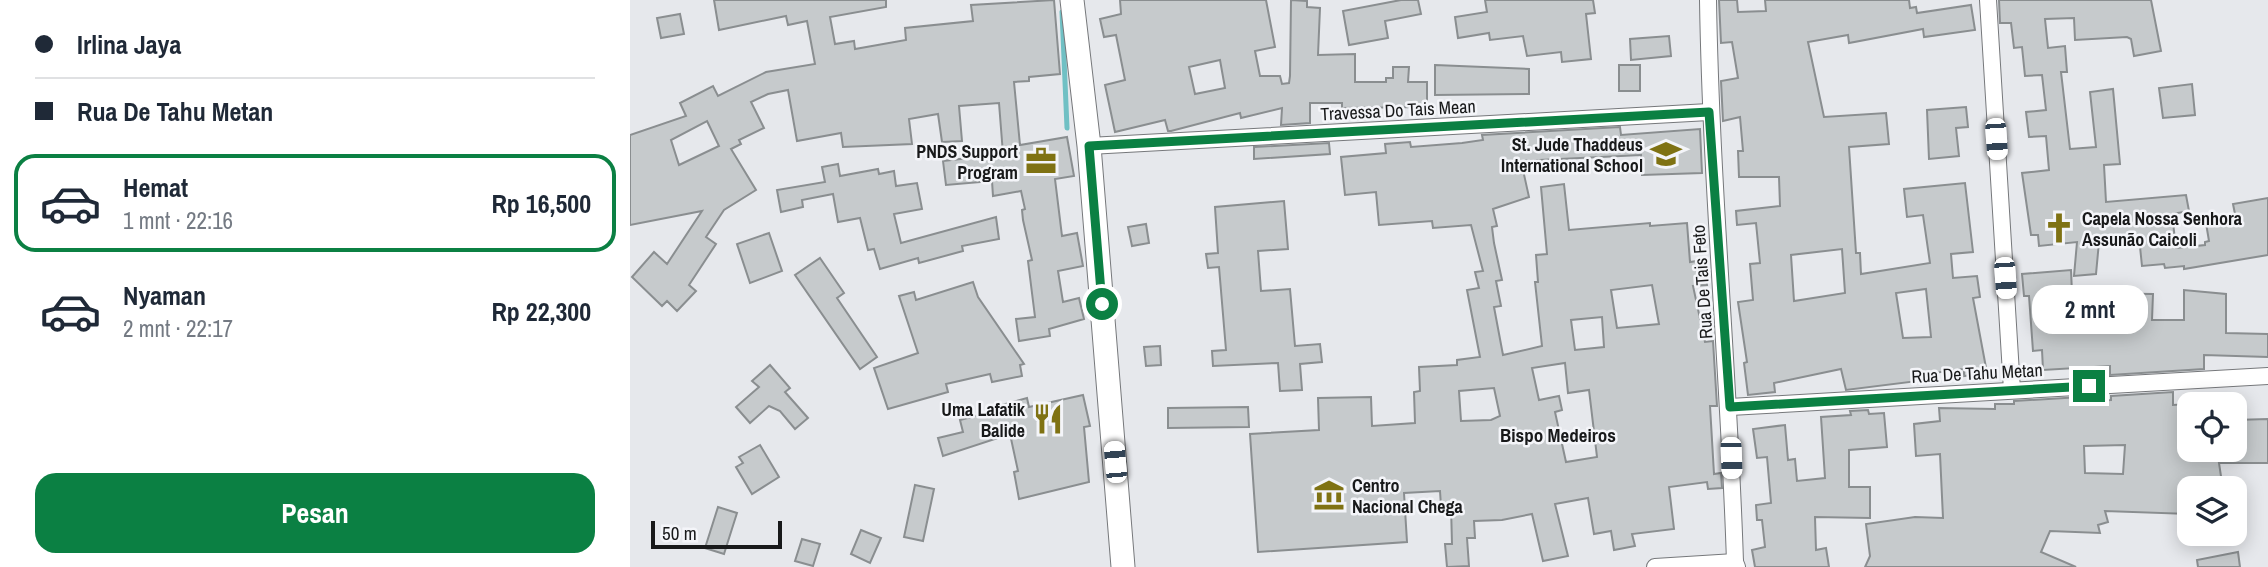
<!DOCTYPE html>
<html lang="id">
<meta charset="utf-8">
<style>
body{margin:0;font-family:"Archivo Narrow",sans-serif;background:#f6f6f7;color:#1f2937;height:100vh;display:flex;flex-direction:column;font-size:26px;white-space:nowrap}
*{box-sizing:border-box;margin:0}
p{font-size:23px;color:#747a83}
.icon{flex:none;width:38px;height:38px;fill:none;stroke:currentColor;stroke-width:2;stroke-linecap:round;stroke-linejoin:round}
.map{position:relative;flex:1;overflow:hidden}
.sheet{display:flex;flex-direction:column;background:#fff;width:630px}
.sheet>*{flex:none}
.banner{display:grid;align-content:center;height:154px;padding:0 35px;background:#fff}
.fabs{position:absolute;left:1547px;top:392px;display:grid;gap:14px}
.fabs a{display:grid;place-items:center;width:70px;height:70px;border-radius:14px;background:#fff;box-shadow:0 4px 18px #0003;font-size:35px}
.scale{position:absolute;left:21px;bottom:18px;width:131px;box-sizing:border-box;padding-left:7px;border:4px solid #18191a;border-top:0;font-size:19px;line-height:24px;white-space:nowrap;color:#18191a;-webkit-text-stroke:5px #f4f5f9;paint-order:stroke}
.end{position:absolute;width:32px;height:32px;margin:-16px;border:9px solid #0b8043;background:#fff;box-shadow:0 0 0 4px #fff}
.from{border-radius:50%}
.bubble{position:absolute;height:49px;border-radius:21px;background:#fff;box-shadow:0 4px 18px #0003;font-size:23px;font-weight:700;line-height:49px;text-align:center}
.car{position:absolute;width:21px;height:42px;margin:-21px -10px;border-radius:9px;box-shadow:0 0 5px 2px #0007;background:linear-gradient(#fff 24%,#345 0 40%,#fff 0 76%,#345 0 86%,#fff 0)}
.banner b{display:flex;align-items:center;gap:24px;height:66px;font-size:26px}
.banner b+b{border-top:2px solid #e0e1e3}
.banner i{width:18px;height:18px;background:#1f2937}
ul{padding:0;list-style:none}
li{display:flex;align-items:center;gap:21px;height:98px;margin:0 14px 10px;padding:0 21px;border:4px solid transparent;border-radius:21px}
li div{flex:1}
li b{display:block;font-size:26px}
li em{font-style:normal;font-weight:700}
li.active{border-color:#0b8043}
li>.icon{width:63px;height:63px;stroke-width:1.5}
.button{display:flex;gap:14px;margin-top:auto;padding:14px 35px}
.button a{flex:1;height:80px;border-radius:21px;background:#0b8043;color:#fff;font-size:28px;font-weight:700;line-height:80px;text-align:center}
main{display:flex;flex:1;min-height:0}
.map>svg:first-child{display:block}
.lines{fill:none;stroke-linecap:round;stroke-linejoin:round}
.stream{stroke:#70c0c4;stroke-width:5}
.building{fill:#c6cacc;stroke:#8a8e90;stroke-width:2;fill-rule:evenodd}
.minor-casing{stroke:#76787b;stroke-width:18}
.secondary-casing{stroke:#76787b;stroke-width:25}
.minor{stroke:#fff;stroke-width:16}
.secondary{stroke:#fff;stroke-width:23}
.route{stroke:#0b8043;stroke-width:9}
.labels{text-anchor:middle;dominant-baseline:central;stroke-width:5;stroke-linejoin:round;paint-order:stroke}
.street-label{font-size:18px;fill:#18191a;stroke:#f4f5f9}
.poi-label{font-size:18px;font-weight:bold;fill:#18191a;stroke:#f4f5f9;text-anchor:end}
.neighbourhood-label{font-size:19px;font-weight:bold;fill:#18191a;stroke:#f4f5f9}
</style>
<main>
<section class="sheet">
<div class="banner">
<b><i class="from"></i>Irlina Jaya</b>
<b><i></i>Rua De Tahu Metan</b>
</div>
<ul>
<li class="active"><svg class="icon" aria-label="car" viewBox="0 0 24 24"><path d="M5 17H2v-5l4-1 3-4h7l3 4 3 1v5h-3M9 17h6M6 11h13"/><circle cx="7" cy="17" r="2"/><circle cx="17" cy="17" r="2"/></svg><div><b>Hemat</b><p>1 mnt · 22:16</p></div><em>Rp 16,500</em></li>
<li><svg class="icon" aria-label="car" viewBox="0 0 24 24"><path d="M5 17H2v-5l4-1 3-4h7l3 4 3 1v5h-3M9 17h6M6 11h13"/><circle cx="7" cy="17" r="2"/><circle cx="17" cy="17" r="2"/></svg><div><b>Nyaman</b><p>2 mnt · 22:17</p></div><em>Rp 22,300</em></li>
</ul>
<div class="button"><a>Pesan</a></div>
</section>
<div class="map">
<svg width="1638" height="567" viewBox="0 0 1638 567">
<rect width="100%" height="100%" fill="#e6e8ec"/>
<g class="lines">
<path class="stream" d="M432,12L437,128"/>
</g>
<g class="building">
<path d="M84,0H256V7L200,17L205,44L224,41L225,49L276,40L275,28L343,21L341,5L424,0L430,74L399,77V81L384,82L390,145L437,137L444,176L425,179L432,236L447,233L453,266L428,271L433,302L449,298L454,319L419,329L420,336L389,341L386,319L405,317L398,261L402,260L393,220L392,210L395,209L391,191L363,196L362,181L316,185L313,161L373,154L369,103L329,106L332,141L312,142L308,114L279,119L282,144L213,147L211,133L167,141L158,90L138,94L121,102L134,128L109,140L111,144L101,149L126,190L94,210L76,237L86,244L59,285L66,291L47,311L37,301L32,306L2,277L24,252L37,264L72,211L0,225V135L56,116L50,103L83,86L88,96L136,72L185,64L177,21L158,25L156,16L89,30ZM77,121L89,146L49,165L41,140Z"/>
<path d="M490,0H636L645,47L625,51L630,76H650L652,84L659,83L660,76L661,0L677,1V7L690,8L688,55L725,54V82H756V78H763V67H779L778,82H797V107L712,108V103H680V123L651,125L652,108L611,118L610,113L541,131H538L535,120L485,132L475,85L495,80L486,35L474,37L470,19L491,14ZM590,60L595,88L565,94L559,67Z"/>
<path d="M771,0H788L791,14L755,21L758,38L719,45L713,11Z"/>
<path d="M855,0H963L965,13L956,14L961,59L932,62L931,52L897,56L893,36L860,40L859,33L828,38L825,17L857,12Z"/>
<path d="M1089,0H1107L1108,12L1136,11L1135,0H1279L1280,8L1286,7L1287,13L1341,5L1345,30L1294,37L1293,29L1219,43L1218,35L1178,42L1194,117L1256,113L1259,144L1219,147L1226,253H1230L1231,274L1300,263L1293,215L1277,217L1274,189L1335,183L1343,252L1321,254L1323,278L1347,276L1350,297L1343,298L1357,373L1334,376V369L1303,373L1304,379L1216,390L1211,369L1144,383L1145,392L1118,395L1114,363L1117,362L1108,302L1123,300L1120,264L1130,263L1126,223L1107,225L1106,211L1150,206L1149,177H1109L1108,151H1113L1110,117L1093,121L1091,81L1108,78L1102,42L1091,43ZM1212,249L1215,293L1164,301L1161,255ZM1296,289L1301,337L1273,338L1266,293Z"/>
<path d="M1369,0H1521L1531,51L1504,56L1501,39L1497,37L1445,40L1444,18L1415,19L1418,48L1435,46L1437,72H1431L1440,149L1466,147L1460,92L1483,89L1490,164L1474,165L1476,202L1556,195L1559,211L1542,214L1546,248L1575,245V242L1579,241L1576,223L1606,219L1603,204L1638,198V255L1554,269V266L1535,268L1534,264L1512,266L1509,237L1469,242L1466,274L1444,276L1447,242L1409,246L1408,235H1401L1392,173L1419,170L1416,136L1399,137L1396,112L1416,110L1412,75L1395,76L1392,47L1384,48L1381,23H1370Z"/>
<path d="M50,14L54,34L31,38L27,18Z"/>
<path d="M1039,36L1041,56L1001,60L1000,39Z"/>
<path d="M805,65L899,69V94L805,95Z"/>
<rect x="989" y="65" width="21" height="26"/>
<path d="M1562,84L1565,115L1533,118L1529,88Z"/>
<path d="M1336,107L1338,127L1326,128L1329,156L1299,159L1297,110Z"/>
<path d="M990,127L991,135L1070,129L1072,173L1012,175L1011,155L891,161L899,197L863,209L867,226L862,227L864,243L872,280L866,281L871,306L864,307L873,355L912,346L905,282H908L906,255L917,254L911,187L934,184L939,230L1020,223V226L1057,223L1060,262L1074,260L1077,285L1063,286L1075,342L1083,341L1087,406H1080L1084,474L1091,473L1092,488L1078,489L1077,482L1039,487L1044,529L1002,534L1005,546L984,550L981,531L964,534L958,498L925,504L938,556L913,561L902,514L872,520L844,521L845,538H837L839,566L817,567L815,544H822L821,506H811L810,491L774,493L777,542L628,552L620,434L689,430L688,398L741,397L742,426L785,423L784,392L790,391L789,367L827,365V360L850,357L837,290L849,288L845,272L853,271L841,225L803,228L802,221L749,225L746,192L715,195L711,157L756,153L755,144L780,142L781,147L832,143L853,140L852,135ZM1022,285L1029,324L987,328L981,290ZM972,317L974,347L945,350L941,320ZM935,363L938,393L959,390L967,457L936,462L925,412L932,410L929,396L909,400L902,368ZM864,388L870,416L861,420L831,421L829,391Z"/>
<path d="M699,143L700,154L624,159V147Z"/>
<path d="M208,164L210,176L248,169L249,174L264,171L266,186L287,183L292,209L264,214L271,243L366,217L369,239L332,246L333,251L289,263L288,258L250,269L244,249L238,250L230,218L208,222L203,194L172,200L173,207L151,212L147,190L195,182L192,167Z"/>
<path d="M654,201L658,249L628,251L631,291L660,289L665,346L690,344L692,362L670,364L672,390L650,391L648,363L583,366L582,351L596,350L589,267L578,268L576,254L588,253L585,207Z"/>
<path d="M516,224L519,243L502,246L498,227Z"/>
<path d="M139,233L152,271L120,283L107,244Z"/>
<path d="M190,258L214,293L207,298L247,357L230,369L165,275Z"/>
<path d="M1441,270L1442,293L1523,294L1522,320H1554V290L1596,294V333L1638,334V357L1574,355V369L1480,375V366L1413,370L1412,350L1403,351L1399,296H1394L1392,274Z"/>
<path d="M343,282L348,297L394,364L390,365L392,376L362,382L360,374L316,384L318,392L258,409L244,368L288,353L269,296L284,292L286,300Z"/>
<path d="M530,346L531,365L516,366L514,347Z"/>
<path d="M140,365L160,388L155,392L178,418L165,429L150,411L139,406L120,423L106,407L129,387L122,381Z"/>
<path d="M1543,392V405L1559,404V450H1605V420L1638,419V463H1589L1592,483L1559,488V514L1475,511L1478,522L1468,525L1470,533L1420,531L1411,552L1446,567H1235L1240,556L1236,524L1285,517L1313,518L1310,454L1286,456L1284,424L1310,421L1309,408L1365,409V404H1384V401L1451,397L1452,401L1481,400V396ZM1495,445L1493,474L1455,473L1454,446Z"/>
<path d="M453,395L460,426L454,427L459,482L389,499L384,472L388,471L380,434L313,456L308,438L333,432L330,420L368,410V406L397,398L399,407Z"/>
<path d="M618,407L619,427L538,428V408Z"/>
<path d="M1238,410L1239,414L1254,413L1257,447L1219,450V487H1240V518L1185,517L1186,550L1196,548L1199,567H1125L1122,550L1135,547L1132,520H1127L1126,505L1141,503L1137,457L1127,458L1123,429L1155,425L1158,460L1165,459L1167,481L1195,478L1191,417L1221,415L1220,411Z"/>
<path d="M130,445L149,477L122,494L106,467L113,463L109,457Z"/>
<path d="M285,485L304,489L293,541L274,537Z"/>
<path d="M88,507L107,513L94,554L75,548Z"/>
<path d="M231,530L251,538L240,563L221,554Z"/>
<path d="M172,539L190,544L183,566L165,561Z"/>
<path d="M1608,552L1610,567H1568L1567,560Z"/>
</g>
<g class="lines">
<g class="minor-casing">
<g id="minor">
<path d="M1078,0C1081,187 1099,374 1105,562"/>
<path d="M1358,0L1382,390"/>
<path d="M459,146L1079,112"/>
<path d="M1100,407L1638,376"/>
<path d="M1025,567L1105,562L1107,567"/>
</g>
</g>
<g class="secondary-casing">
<path id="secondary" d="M442,0L459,146L493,567"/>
</g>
<use href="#minor" class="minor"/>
<use href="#secondary" class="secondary"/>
</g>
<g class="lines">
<path class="route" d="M472,304L459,146L1079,112L1100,407L1459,386"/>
</g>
<defs>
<g id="school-bare" transform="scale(2.415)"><path d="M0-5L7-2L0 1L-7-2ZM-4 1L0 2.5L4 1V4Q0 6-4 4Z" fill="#7f7213" stroke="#f4f5f9" stroke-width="2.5" paint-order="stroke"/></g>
<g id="office-bare" transform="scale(2.415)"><path d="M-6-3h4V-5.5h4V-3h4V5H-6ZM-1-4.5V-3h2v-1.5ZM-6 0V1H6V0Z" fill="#7f7213" stroke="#f4f5f9" stroke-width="2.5" paint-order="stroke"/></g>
<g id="church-bare" transform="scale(2.415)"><path d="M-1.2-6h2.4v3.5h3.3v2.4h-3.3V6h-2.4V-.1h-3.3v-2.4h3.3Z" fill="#7f7213" stroke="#f4f5f9" stroke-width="2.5" paint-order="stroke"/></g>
<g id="restaurant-bare" transform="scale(2.415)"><path d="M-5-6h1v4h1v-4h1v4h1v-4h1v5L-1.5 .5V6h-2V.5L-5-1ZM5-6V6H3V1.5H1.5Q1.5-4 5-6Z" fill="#7f7213" stroke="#f4f5f9" stroke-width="2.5" paint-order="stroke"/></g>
<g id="museum-bare" transform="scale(2.415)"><path d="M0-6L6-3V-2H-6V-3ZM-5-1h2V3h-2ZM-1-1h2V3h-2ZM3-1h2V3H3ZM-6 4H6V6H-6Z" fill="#7f7213" stroke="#f4f5f9" stroke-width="2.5" paint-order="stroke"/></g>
</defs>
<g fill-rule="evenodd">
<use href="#school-bare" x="1036" y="154"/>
<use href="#office-bare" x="411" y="161"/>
<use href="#church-bare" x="1429" y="228"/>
<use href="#restaurant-bare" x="418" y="419"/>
<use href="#museum-bare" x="699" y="495"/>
</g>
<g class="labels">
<g class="street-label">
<text transform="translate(768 110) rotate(-3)">Travessa Do Tais Mean</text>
<text transform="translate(1072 282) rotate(-94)">Rua De Tais Feto</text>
<text transform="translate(1347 373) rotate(-3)">Rua De Tahu Metan</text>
</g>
<g class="poi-label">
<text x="1013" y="144">St. Jude Thaddeus<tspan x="1013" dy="21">International School</tspan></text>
<text x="388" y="151">PNDS Support<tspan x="388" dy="21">Program</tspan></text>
<text x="1452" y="218" text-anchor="start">Capela Nossa Senhora<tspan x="1452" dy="21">Assunão Caicoli</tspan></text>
<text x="395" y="409">Uma Lafatik<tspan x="395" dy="21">Balide</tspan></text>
<text x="722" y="485" text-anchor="start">Centro<tspan x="722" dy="21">Nacional Chega</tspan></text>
</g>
<g class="neighbourhood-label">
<text x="928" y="435">Bispo Medeiros</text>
</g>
</g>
</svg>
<div class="fabs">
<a><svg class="icon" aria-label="locate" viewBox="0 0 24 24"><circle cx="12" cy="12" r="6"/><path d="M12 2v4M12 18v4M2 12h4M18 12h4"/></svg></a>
<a><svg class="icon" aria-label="layers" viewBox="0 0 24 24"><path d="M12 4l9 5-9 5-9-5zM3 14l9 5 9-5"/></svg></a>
</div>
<div class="scale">50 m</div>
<i class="end from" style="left:472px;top:304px"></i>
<i class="end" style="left:1459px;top:386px"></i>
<div class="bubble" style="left:1402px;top:285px;width:116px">2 mnt</div>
<i class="car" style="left:1366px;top:139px;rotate:176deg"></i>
<i class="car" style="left:1375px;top:278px;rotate:176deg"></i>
<i class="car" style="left:1101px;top:458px;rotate:178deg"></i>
<i class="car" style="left:485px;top:462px;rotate:355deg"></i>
</div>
</main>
